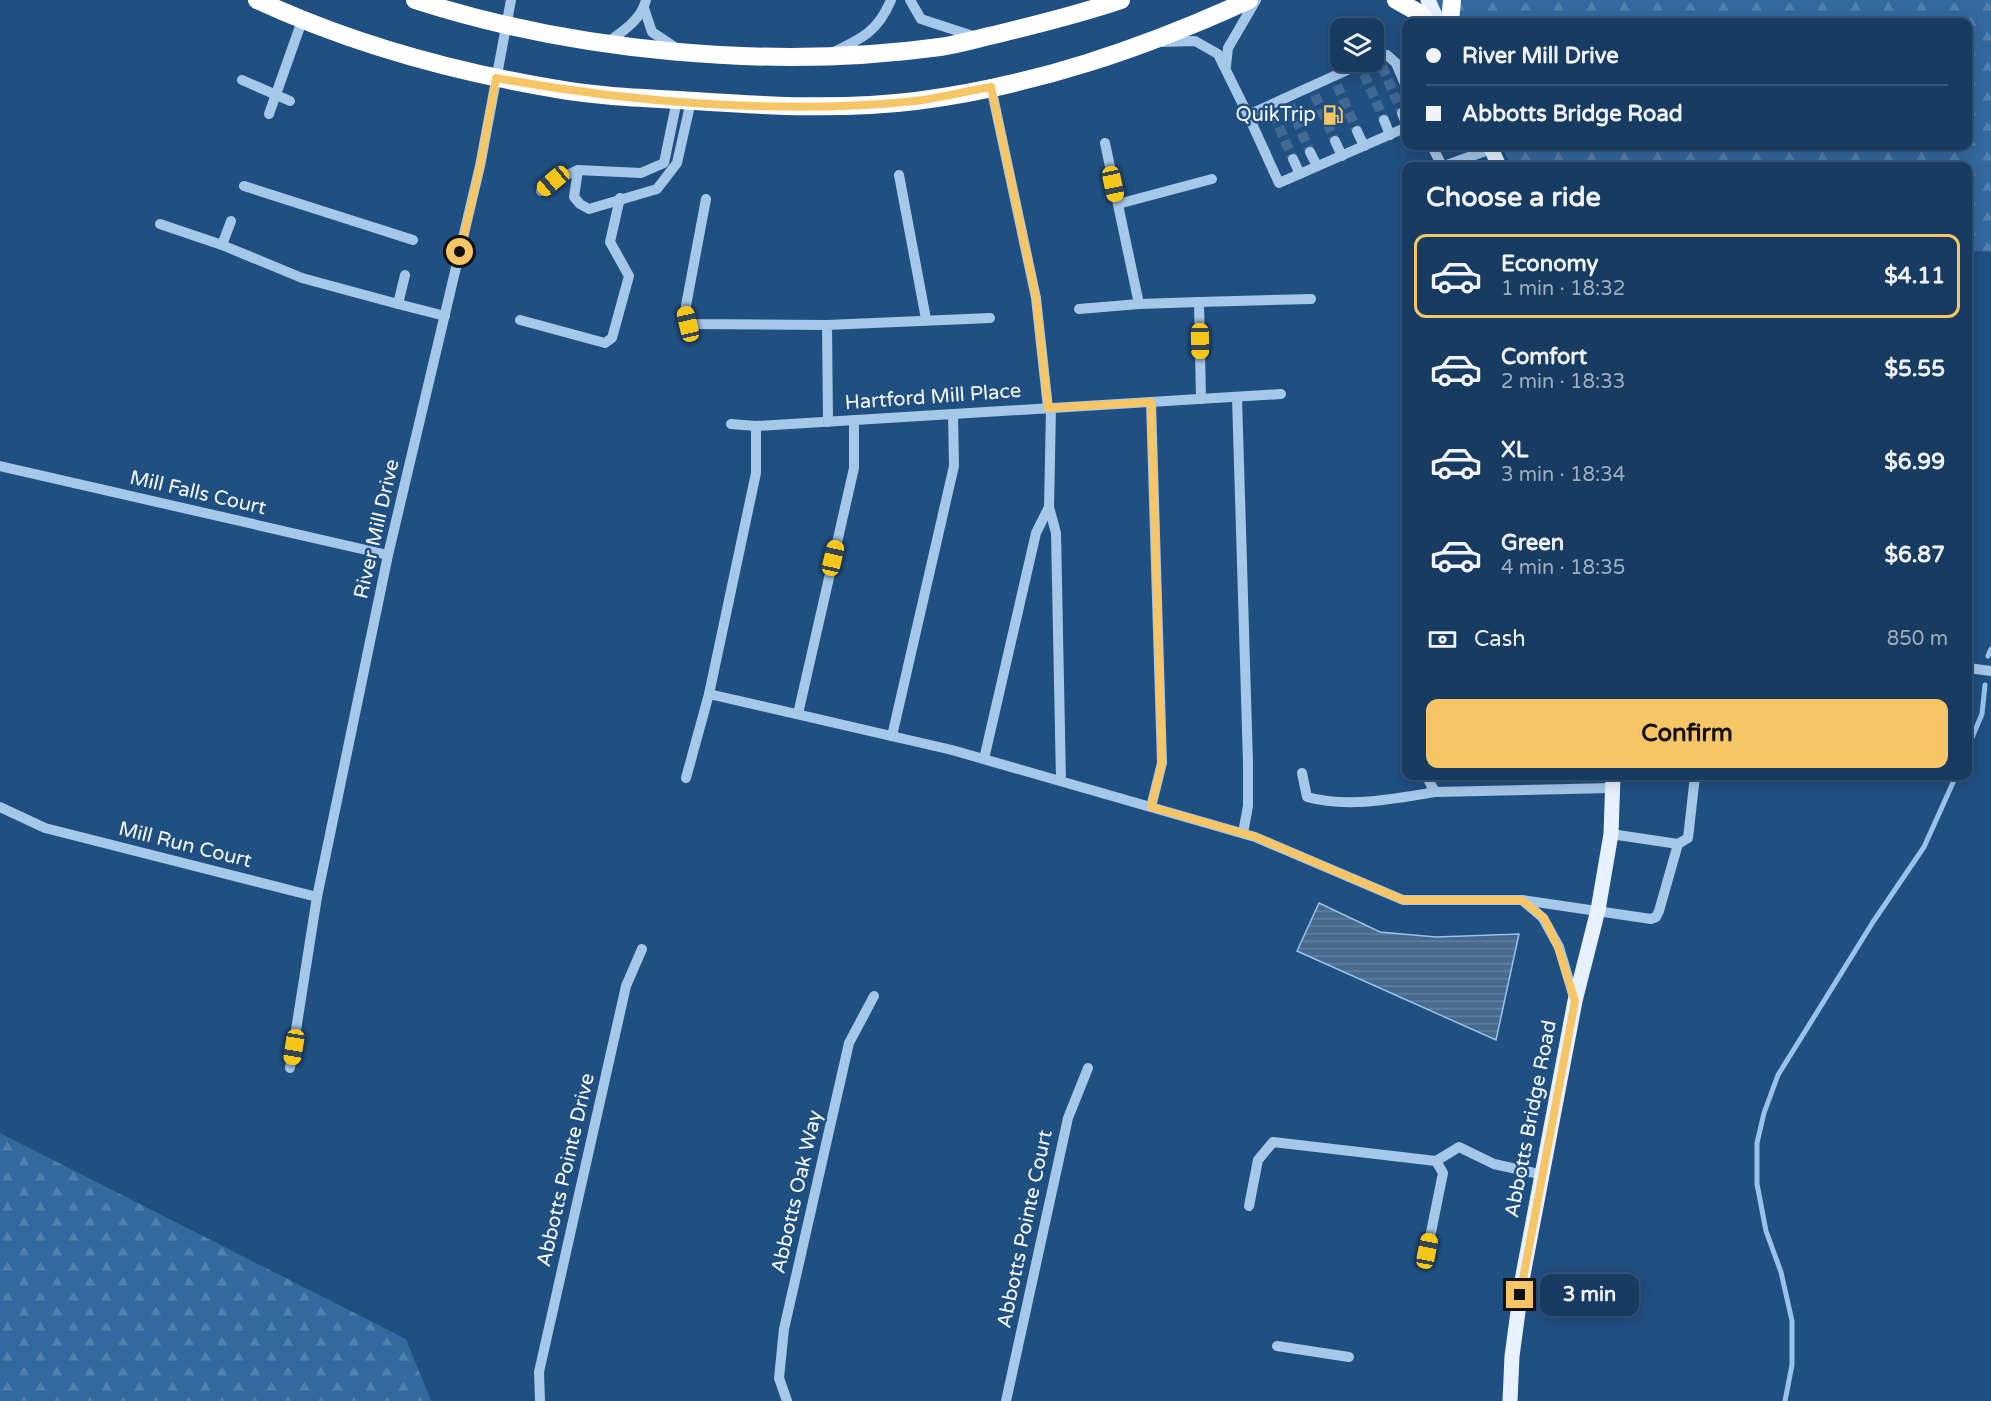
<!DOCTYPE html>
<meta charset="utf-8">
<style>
body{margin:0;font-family:"Varela Round",sans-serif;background:#214267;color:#f1f3f6;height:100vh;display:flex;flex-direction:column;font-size:22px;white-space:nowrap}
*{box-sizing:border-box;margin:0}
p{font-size:20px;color:#9fadbd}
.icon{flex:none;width:33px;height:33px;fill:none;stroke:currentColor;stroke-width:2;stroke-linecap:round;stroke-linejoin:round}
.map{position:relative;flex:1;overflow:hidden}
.details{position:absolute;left:1402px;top:162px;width:570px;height:618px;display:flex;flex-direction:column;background:#183b61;border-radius:12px;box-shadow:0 3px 15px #0003,0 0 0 2px #365576}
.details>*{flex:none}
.guide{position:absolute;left:1402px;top:18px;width:570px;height:132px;border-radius:12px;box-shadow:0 3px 15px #0003,0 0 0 2px #365576;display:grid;align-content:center;height:132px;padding:0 24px;background:#183b61}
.tools{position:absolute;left:1330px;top:18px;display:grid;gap:12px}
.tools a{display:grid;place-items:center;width:54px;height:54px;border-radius:12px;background:#183b61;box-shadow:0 3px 15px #0003,0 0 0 2px #365576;font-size:30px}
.end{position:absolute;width:27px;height:27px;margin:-14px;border:8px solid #f6c666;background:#111;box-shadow:0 0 0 3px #111}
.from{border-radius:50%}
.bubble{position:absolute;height:42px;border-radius:12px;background:#183b61;box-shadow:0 3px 15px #0003,0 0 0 2px #365576;font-size:20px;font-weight:800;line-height:42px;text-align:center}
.car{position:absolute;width:18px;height:36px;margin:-18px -9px;border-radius:8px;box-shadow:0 0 4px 2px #0007;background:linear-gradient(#f5c518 24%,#345 0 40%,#f5c518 0 76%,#345 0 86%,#f5c518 0)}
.guide b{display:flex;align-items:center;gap:21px;height:57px;font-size:22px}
.guide b+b{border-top:2px solid #365576}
.guide i{width:15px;height:15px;background:#f1f3f6}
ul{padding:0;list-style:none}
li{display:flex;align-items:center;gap:18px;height:84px;margin:0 12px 9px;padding:0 12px;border:3px solid transparent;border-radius:12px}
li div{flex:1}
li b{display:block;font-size:22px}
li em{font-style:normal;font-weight:800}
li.on{border-color:#f6c666}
li>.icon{width:54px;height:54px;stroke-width:1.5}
h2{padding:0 24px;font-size:27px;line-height:72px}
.pay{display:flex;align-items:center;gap:15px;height:66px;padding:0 24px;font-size:22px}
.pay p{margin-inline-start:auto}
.primary-button{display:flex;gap:12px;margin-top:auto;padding:12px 24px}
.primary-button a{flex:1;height:69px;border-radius:12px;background:#f6c666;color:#111;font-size:24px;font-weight:800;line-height:69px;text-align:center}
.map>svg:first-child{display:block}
.forest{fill:url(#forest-firs)}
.water{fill:url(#water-rules);stroke:#99c2ea;stroke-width:1.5}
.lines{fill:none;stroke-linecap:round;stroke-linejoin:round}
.stream{stroke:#99c2ea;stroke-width:5}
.minor-tunnel{stroke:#416994;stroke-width:10;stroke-dasharray:10 5;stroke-linecap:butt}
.minor{stroke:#a5c7e8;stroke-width:10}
.major{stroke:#e8f1fe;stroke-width:15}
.highway{stroke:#fff;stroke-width:18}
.route{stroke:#f6c666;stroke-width:8}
.labels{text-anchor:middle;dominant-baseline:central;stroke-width:5;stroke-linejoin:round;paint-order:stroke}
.poi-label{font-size:20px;fill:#fff;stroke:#204f81;text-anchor:end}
.street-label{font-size:20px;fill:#fff;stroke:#204f81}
</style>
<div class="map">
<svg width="1991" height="1401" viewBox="0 0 1991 1401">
<defs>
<pattern id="forest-firs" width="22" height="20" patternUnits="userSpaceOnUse" patternTransform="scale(1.5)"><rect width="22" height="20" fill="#33699f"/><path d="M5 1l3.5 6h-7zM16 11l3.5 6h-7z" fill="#5280ad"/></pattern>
<pattern id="water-rules" width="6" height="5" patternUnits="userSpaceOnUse" patternTransform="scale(1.5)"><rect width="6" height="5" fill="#476a8e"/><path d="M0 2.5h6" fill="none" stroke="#63809f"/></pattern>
</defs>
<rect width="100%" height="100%" fill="#204f81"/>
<g class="forest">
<path d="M1432,0H1991V252L1968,251V166H1512L1501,146H1968V22H1442Z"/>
<path d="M0,1133L406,1339L431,1401H0Z"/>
</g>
<path class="water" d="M1319,903L1380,932L1436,937L1519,934L1496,1040L1297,951Z"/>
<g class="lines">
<g class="stream">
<path d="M1988,656L1991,649"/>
<path d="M1968,747L1982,714L1985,685"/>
<path d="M1785,1401L1792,1365V1321L1781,1272L1766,1231L1757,1184V1143L1764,1113L1778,1075L1873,922L1924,847L1956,776"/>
</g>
<g class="minor-tunnel">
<path d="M1382,66L1402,113"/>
<path d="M1364,74L1384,120"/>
<path d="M1337,85L1357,131"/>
<path d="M1315,95L1335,141"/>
<path d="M1290,105L1310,152"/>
<path d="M1273,113L1293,159"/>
</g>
<g class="minor">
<path d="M910,0L921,19L976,37"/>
<path d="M644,8L652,32L676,48"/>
<path d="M608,42C623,31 641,20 646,0"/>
<path d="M1161,42L1195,41L1218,54L1248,115"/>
<path d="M834,52C863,38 878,31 891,0"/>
<path d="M1374,57L1387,55L1396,63L1407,89"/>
<path d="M1365,62L1248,115L1279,183L1407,127"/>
<path d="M1226,66L1228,48L1256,0"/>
<path d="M242,80L290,101"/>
<path d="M991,87L1036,298L1048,408"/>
<path d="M1402,113L1407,126"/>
<path d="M269,114L303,18"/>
<path d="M1384,120L1390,135"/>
<path d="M1357,131L1364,146"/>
<path d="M1335,141L1342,156"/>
<path d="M1105,143L1139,304L1199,302L1201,399"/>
<path d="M1432,146L1442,166"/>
<path d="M1310,152L1317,166"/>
<path d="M1293,159L1300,174"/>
<path d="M1444,166L1491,149"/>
<path d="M578,170L574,197L580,204L589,209L657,189L677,163L691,101"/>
<path d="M899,175L926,319"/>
<path d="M244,186L413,240"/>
<path d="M541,191L553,181L578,170L641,173L664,163L677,100"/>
<path d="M706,199L685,311L688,324L827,325"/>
<path d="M1118,204L1212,179"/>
<path d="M160,224L222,245L302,278L398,304L405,275"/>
<path d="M222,245L231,221"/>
<path d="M1199,302L1311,299"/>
<path d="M398,304L445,316"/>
<path d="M1079,309L1139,304"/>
<path d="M520,320L605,343L612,338L629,276L610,242L620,198"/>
<path d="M1237,397L1248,763V806L1243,833"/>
<path d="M1051,408L1049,507L1056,533L1061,781"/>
<path d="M828,422L827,325L990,318"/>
<path d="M731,424L756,426L1281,394"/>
<path d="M0,466L388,555"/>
<path d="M1968,668L1991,671"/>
<path d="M709,694L952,750L1255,837L1403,900H1522L1651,919L1656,917L1659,911L1678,844"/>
<path d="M798,714L854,468V420"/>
<path d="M892,736L954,466L953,414"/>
<path d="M984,759L1036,533L1049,507"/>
<path d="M1302,773L1307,797C1347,808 1395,799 1435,792"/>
<path d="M1430,776L1429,781L1435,792L1612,788"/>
<path d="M686,778L709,694L756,473V426"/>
<path d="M0,807L45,828L317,897"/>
<path d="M1151,807L1162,763L1151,402"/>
<path d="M1611,834L1678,844L1688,838L1695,776"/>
<path d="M1522,900L1543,918L1559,947L1575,1001"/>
<path d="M290,1068L317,897L388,555L480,166L511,0"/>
<path d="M1436,1161L1459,1147L1494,1164L1543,1175"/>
<path d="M1249,1206L1258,1160L1273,1142L1436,1161L1443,1173L1427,1252"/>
<path d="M1277,1346L1349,1357"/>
<path d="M540,1401L539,1372L626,986L642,949"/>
<path d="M787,1401L779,1378L784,1329L849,1043L874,996"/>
<path d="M1006,1401L1068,1118L1088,1068"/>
</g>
<g class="major">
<path d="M1428,0L1438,22"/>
<path d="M1490,146L1499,166"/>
<path d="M1510,1401L1512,1356L1523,1275L1575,1001L1598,910L1611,834L1613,776"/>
</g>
<g class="highway">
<path d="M257,0C352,44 454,72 557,89C602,97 649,98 695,101C768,106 843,110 916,101C1033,86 1142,49 1249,0"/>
<path d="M415,0C576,52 772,70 940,47C960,44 979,38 998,34C1039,24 1080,14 1121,0"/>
<path d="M1396,0L1419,13L1427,22"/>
<path d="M1450,22L1452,0"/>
</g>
</g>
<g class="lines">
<path class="route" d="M460,252L480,166L496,78C626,102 782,115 915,101C940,98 966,91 991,87L1036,298L1048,408L1151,402L1162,763L1151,807L1256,837L1403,900H1522L1544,918L1558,947L1575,1001L1520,1295"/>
</g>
<defs>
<g id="fuel-bare" transform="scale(1.62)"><path d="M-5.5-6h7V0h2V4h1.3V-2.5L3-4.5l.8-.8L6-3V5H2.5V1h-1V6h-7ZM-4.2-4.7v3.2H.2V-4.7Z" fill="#f6c666" stroke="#204f81" stroke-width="2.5" paint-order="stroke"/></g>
</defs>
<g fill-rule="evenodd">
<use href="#fuel-bare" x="1333" y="115"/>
</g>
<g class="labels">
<g class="poi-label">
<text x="1316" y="115">QuikTrip</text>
</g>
<g class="street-label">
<text transform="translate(933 397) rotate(-4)">Hartford Mill Place</text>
<text transform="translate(198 493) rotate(13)">Mill Falls Court</text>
<text transform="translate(377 529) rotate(-77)">River Mill Drive</text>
<text transform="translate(185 845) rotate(14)">Mill Run Court</text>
<text transform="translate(1531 1119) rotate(-79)">Abbotts Bridge Road</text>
<text transform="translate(566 1170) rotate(-77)">Abbotts Pointe Drive</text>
<text transform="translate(797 1192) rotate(-77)">Abbotts Oak Way</text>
<text transform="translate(1025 1229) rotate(-78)">Abbotts Pointe Court</text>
</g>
</g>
</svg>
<div class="tools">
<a><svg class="icon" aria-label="layers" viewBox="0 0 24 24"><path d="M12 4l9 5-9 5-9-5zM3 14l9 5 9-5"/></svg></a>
</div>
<i class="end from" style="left:460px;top:252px"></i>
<i class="end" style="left:1520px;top:1295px"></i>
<div class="bubble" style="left:1540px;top:1274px;width:99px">3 min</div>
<i class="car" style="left:553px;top:181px;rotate:230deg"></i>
<i class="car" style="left:1113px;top:184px;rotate:168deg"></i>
<i class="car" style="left:688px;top:324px;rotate:347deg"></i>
<i class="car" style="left:1200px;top:341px;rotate:179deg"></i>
<i class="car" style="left:833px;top:558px;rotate:13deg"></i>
<i class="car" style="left:294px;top:1047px;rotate:189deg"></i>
<i class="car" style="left:1427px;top:1251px;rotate:11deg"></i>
<div class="guide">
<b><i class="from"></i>River Mill Drive</b>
<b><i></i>Abbotts Bridge Road</b>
</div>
<section class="details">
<h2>Choose a ride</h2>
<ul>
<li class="on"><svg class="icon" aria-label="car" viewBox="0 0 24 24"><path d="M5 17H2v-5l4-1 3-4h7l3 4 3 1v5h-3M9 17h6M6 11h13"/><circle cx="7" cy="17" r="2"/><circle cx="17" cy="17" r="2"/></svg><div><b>Economy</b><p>1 min · 18:32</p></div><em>$4.11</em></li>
<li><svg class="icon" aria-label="car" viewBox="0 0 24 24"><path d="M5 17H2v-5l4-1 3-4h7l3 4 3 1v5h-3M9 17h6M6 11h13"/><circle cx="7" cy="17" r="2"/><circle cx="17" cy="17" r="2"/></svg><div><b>Comfort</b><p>2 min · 18:33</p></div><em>$5.55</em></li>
<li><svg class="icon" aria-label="car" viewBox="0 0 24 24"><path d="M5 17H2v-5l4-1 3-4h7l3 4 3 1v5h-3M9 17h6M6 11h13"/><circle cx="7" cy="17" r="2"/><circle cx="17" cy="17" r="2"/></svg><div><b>XL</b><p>3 min · 18:34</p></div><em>$6.99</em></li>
<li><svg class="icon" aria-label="car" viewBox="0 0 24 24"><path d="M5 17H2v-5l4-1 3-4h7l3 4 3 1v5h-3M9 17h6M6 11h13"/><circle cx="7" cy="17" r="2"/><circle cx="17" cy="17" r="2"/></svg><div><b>Green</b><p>4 min · 18:35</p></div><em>$6.87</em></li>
</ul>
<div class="pay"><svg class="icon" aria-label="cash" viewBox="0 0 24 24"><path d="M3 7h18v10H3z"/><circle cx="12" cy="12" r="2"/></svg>Cash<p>850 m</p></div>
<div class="primary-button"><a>Confirm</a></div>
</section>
</div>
